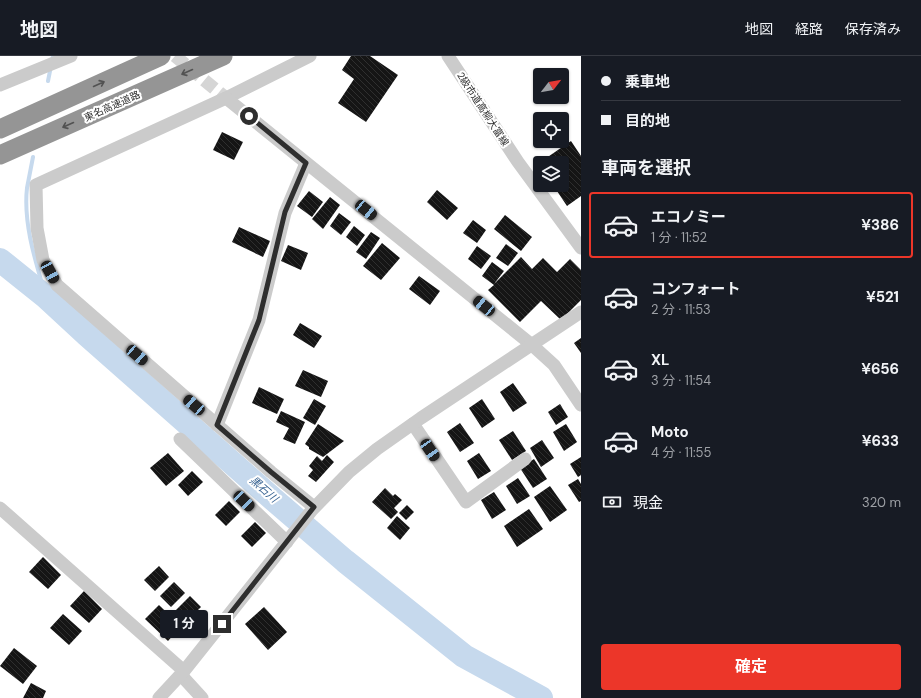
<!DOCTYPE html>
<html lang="ja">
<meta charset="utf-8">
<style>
body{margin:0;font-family:"DM Sans","Noto Sans JP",sans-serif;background:#242831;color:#f1f3f6;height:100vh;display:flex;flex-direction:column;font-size:15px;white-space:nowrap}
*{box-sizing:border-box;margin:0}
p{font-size:13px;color:#9ea1a6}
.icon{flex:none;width:22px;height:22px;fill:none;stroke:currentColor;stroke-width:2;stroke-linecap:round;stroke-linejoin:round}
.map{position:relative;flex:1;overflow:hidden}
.sheet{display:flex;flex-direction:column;background:#171b24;width:340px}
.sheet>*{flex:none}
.banner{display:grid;align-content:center;height:88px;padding:0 20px;background:#171b24}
.needle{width:26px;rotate:59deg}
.buttons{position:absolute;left:533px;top:12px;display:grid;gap:8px}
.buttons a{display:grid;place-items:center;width:36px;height:36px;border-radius:4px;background:#171b24;box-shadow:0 1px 3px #0004;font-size:20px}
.end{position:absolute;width:18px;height:18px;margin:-9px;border:5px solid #2e2e2e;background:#fff;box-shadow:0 0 0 2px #fff}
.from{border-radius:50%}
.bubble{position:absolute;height:28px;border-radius:4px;background:#171b24;box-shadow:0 1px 3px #0004;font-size:13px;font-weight:700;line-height:28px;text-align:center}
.car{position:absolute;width:12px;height:24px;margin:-12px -6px;border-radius:5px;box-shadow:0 0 3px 1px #0007;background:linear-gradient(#222 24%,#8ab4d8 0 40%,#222 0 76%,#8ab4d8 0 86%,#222 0)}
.banner b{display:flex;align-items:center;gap:14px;height:38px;font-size:15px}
.banner b+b{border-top:1px solid #363941}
.banner i{width:10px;height:10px;background:#f1f3f6}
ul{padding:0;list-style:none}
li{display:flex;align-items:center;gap:12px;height:66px;margin:0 8px 6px;padding:0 12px;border:2px solid transparent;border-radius:4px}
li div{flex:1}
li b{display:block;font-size:15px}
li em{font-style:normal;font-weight:700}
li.active{border-color:#ec3629}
li>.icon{width:36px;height:36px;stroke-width:1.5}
h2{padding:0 20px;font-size:18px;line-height:48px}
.pay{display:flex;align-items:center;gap:10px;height:44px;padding:0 20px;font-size:15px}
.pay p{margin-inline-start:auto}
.action{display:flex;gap:8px;margin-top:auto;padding:8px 20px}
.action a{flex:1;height:46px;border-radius:4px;background:#ec3629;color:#fff;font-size:16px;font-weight:700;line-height:46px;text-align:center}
header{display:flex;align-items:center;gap:24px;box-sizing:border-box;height:56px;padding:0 20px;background:#171b24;border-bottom:1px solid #363941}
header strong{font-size:19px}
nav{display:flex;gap:22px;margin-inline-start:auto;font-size:14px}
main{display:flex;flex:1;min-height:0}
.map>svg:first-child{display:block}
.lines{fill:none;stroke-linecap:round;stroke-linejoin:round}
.stream{stroke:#c6d9ed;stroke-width:4}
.river{stroke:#c6d9ed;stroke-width:24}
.building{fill:url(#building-back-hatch)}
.minor-tunnel{stroke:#d5d5d5;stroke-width:13;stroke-dasharray:13 6;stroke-linecap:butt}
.minor{stroke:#cbcbcb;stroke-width:13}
.highway{stroke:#959595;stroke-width:19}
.oneway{stroke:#525252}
.route{stroke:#2e2e2e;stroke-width:5}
.labels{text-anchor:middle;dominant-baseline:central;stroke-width:4;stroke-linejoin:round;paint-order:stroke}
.street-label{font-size:10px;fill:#2e2e2e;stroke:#fff}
.water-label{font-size:11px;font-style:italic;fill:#396493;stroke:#fff}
</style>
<header>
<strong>地図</strong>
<nav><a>地図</a><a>経路</a><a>保存済み</a></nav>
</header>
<main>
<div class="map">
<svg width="581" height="642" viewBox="0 0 581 642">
<defs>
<pattern id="building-back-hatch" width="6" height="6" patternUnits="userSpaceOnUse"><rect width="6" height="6" fill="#151515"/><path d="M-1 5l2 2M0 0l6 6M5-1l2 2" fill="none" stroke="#2f2f2f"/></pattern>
</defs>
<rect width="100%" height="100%" fill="#fff"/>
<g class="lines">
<g class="stream">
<path d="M48,25L53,0"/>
<path d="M33,101C31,111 29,122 27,132C23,168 36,207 46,241"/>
</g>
<path class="river" d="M0,204L46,241L86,278L273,443L345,505L464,600L541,642"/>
</g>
<g class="building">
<path d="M351,0H370L398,19L366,66L338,47L354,23L342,14Z"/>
<path d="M540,22V37L533,27Z"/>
<path d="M222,76L243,86L234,104L213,94Z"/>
<path d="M571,85L581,100V140L567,150L553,129H562V107H539Z"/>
<path d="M437,134L458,152L447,164L427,146Z"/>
<path d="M309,135L323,146L312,161L297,150Z"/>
<path d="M330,141L340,149L323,173L312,163Z"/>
<path d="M339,157L351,166L341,179L330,170Z"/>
<path d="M505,159L532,181L521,195L494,173Z"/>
<path d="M473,164L486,174L477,187L463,177Z"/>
<path d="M354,170L365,179L357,190L346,181Z"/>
<path d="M239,171L270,185L263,201L232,186Z"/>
<path d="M371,176L380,182L366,203L356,196Z"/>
<path d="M382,187L400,202L381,224L363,210Z"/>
<path d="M506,188L518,197L508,210L496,202Z"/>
<path d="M288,189L308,197L301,214L281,205Z"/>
<path d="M477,190L491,200L481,213L468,203Z"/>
<path d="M521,201L532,213L543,202L557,216L570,203L581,214V244L561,264L541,245L520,266L488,234L494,229L482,220L492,206L504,215L494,228Z"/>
<path d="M419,220L440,235L430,249L409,233Z"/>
<path d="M300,267L322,280L314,292L293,279Z"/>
<path d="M581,282V297L574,287Z"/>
<path d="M303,314L328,325L321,341L295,330Z"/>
<path d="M513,327L527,347L513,356L500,336Z"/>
<path d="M259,331L284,343L277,358L252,347Z"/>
<path d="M314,343L326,350L315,369L303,362Z"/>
<path d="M482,343L495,363L482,372L469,352Z"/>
<path d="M560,348L568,361L556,369L548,356Z"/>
<path d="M281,355L305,366L295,388L283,383L289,372L276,366Z"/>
<path d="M460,367L474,387L460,396L447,376Z"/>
<path d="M318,368L344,385L323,401L309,393V391L305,388Z"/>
<path d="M566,368L577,386L564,395L553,376Z"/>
<path d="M513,375L526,395L512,404L499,384Z"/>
<path d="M542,384L554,402L541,411L530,392Z"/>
<path d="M168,397L184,415L166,430L150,412Z"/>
<path d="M479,397L491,415L478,423L467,405Z"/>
<path d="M327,399L334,406L316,426L308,420L313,414L309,410L317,400L322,405Z"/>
<path d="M581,401V419L578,421L570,408Z"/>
<path d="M534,403L547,423L533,432L520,412Z"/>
<path d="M192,415L203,426L188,440L178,429Z"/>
<path d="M518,422L530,440L517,448L506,430Z"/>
<path d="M578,423L581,428V445L579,446L568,429Z"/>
<path d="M550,430L567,454L550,466L534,441Z"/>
<path d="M385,432L393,440L395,438L402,444L394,452L398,456L391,463L372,446Z"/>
<path d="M494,436L506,454L492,463L481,444Z"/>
<path d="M229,445L240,456L226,470L215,459Z"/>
<path d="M407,449L414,456L406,464L399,457Z"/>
<path d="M529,453L543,473L517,491L504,470Z"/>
<path d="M397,460L410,472L400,484L387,472Z"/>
<path d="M255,466L266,477L252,491L241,480Z"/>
<path d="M43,501L61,519L48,533L29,516Z"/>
<path d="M159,510L169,521L155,535L144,524Z"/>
<path d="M174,526L185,537L171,551L160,540Z"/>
<path d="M84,535L102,553L89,567L70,550Z"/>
<path d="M190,540L201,551L187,565L176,554Z"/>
<path d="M159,549L181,570L168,585L145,563Z"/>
<path d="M264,551L287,576L268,594L245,568Z"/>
<path d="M63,558L82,575L69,589L50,572Z"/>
<path d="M14,592L37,610L23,628L0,610Z"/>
<path d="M31,627L46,635L43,642H23Z"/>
</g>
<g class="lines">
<path class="minor-tunnel" d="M175,0L226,42"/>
<g class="minor">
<path d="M310,0L226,42L36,129L37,172L43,204L57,229L271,416L314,451"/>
<path d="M448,0L518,106L581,192"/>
<path d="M0,29L71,0"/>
<path d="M226,42L532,289L554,309L581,349"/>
<path d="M413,368L466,446L525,403"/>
<path d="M217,369L259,264L285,157L306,107"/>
<path d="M180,383L287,486"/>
<path d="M0,452L184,615"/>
<path d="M181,619L202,642"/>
<path d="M159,642L184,615L312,454L349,416L377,393L421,362L581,256"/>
</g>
<g class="highway">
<path d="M0,73L161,0"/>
<path d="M0,99L223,0"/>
</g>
</g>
<defs><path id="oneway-shaft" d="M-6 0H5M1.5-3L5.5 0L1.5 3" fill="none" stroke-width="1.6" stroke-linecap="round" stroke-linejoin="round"/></defs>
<g class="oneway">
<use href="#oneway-shaft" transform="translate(187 16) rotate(156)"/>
<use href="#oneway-shaft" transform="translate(99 28) rotate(-24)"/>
<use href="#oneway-shaft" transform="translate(68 69) rotate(156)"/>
</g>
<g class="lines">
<path class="route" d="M222,568L314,451L271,416L217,369L259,264L285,156L306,107L249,60"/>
</g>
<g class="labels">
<g class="street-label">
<text transform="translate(112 50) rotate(-24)">東名高速道路</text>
<text transform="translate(483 53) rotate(57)">2級市道高柳大富線</text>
</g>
<g class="water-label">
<text transform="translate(264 433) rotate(41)">黒石川</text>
</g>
</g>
</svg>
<div class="buttons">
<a><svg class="needle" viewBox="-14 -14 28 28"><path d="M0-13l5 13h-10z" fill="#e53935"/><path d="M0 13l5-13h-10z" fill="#9ea1a6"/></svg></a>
<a><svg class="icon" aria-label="locate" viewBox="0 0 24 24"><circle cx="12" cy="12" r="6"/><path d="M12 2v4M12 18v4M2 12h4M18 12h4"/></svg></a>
<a><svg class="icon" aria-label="layers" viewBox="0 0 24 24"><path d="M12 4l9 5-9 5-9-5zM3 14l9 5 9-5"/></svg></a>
</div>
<i class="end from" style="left:249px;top:60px"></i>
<i class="end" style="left:222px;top:568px"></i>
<div class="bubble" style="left:160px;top:554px;width:48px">1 分</div>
<i class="car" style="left:366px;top:154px;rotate:129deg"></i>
<i class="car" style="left:50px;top:216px;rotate:151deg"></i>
<i class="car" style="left:484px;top:250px;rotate:309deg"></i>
<i class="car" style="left:137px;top:299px;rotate:131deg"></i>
<i class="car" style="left:194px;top:349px;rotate:311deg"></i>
<i class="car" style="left:430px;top:394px;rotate:146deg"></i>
<i class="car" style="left:244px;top:445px;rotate:134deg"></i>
</div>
<section class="sheet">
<div class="banner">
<b><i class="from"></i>乗車地</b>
<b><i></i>目的地</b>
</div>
<h2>車両を選択</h2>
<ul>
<li class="active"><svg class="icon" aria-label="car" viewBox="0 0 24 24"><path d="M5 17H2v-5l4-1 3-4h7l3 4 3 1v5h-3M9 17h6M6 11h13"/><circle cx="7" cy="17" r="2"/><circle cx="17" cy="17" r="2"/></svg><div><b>エコノミー</b><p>1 分 · 11:52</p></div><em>¥386</em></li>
<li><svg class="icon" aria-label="car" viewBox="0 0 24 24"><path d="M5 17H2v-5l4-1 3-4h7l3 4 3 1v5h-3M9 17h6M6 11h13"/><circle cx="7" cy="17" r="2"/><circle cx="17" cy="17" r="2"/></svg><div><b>コンフォート</b><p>2 分 · 11:53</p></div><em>¥521</em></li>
<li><svg class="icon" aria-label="car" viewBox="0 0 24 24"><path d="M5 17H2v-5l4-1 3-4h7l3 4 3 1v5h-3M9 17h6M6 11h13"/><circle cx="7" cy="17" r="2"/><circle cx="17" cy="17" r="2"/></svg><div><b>XL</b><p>3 分 · 11:54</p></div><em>¥656</em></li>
<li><svg class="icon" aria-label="car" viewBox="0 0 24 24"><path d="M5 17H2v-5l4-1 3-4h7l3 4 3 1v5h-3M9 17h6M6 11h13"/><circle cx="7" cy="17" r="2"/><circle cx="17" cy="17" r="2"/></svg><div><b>Moto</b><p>4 分 · 11:55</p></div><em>¥633</em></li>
</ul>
<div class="pay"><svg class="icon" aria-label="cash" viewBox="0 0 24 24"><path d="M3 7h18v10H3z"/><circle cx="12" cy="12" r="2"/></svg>現金<p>320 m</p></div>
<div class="action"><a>確定</a></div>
</section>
</main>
